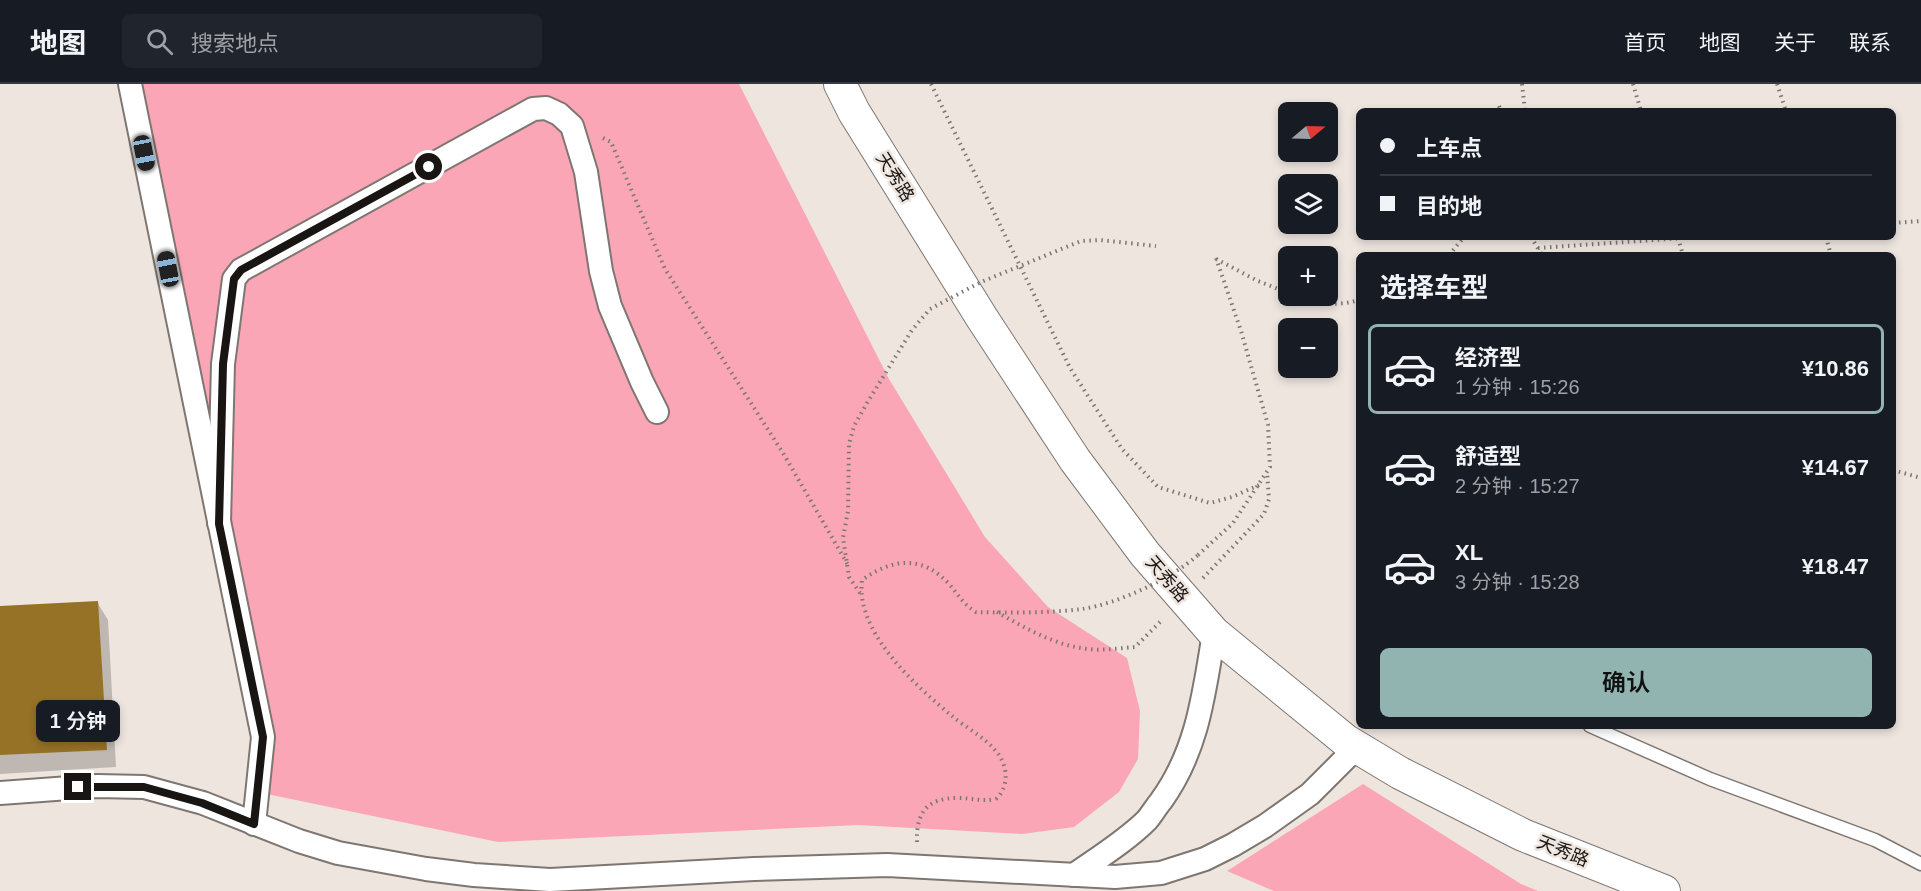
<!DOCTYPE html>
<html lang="zh">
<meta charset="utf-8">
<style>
body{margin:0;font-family:Arial,"Noto Sans SC",sans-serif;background:#20242c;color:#f1f3f6;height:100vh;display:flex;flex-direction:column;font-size:22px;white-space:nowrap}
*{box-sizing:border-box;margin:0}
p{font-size:20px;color:#9ea1a6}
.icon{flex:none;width:33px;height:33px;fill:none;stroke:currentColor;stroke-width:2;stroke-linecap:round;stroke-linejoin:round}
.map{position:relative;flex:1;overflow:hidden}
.panel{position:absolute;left:1356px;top:168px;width:540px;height:477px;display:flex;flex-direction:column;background:#171b24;border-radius:9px;box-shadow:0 3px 9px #0003}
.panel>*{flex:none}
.guide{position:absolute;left:1356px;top:24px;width:540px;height:132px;border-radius:9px;box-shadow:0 3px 9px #0003;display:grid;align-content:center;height:132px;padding:0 24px;background:#171b24}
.needle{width:39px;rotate:71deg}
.fabs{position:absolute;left:1278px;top:18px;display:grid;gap:12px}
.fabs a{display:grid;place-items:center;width:60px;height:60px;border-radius:9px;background:#171b24;box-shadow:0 3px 9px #0003;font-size:30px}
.end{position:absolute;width:27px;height:27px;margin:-14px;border:8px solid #181513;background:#fff;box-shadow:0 0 0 3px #fff}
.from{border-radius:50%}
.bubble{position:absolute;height:42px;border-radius:9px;background:#171b24;box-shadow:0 3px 9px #0003;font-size:20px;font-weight:600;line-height:42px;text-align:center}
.car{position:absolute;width:18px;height:36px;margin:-18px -9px;border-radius:8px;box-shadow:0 0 4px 2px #0007;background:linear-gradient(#222 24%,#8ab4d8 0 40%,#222 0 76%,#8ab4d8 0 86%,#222 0)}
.guide b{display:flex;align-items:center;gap:21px;height:57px;font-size:22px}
.guide b+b{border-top:2px solid #363941}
.guide i{width:15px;height:15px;background:#f1f3f6}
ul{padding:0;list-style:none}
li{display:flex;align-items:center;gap:18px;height:90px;margin:0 12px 9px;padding:0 12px;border:3px solid transparent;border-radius:9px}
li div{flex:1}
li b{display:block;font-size:22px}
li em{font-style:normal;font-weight:600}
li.on{border-color:#92b4b1}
li>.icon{width:54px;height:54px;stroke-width:1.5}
h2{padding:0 24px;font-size:27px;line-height:72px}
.primary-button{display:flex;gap:12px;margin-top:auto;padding:12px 24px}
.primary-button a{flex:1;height:69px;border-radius:9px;background:#92b4b1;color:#111;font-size:24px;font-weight:600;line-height:69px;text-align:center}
header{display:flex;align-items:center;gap:36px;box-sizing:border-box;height:84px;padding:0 30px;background:#171b24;border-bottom:2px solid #363941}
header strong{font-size:28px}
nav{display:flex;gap:33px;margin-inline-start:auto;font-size:21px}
.search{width:420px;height:54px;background:#20242c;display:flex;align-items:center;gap:15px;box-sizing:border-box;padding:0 21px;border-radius:9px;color:#9ea1a6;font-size:22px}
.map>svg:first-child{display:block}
.green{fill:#fba6b6}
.shadow{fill:#0003}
.building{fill:#967226}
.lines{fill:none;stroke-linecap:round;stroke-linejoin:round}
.lane-casing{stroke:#7e7671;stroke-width:15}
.street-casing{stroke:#7e7671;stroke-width:26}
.secondary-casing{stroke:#7e7671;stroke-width:34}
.path{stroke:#7c7672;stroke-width:4;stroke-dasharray:1.5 4.5;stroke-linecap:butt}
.lane{stroke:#fff;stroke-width:12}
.street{stroke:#fff;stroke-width:22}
.secondary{stroke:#fff;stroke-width:32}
.path-bridge{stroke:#7c7672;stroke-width:4;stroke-dasharray:1.5 4.5;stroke-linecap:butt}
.route{stroke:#181513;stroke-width:8}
.labels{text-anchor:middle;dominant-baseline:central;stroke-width:5;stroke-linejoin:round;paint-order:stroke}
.street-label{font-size:18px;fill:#181513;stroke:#eee5df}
</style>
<header>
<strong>地图</strong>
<div class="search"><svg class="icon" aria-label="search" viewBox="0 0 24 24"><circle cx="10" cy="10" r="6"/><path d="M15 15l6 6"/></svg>搜索地点</div>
<nav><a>首页</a><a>地图</a><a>关于</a><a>联系</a></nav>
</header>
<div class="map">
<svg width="1921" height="807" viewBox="0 0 1921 807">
<rect width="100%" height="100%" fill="#eee5df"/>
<g class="green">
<path d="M132,0H739L889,295L985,453L1048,523L1127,574L1140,627L1138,675L1119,708L1074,743L1022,750L858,741L498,758L262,709Z"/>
<path d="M1363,700L1521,800L1538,807H1274L1227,787Z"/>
</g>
<path class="shadow" d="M97,518L108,536L116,683L0,690V524Z"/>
<path class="building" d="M98,517L107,666L0,671V522Z"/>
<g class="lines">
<g class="lane-casing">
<path id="lane" d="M1590,642L1710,695L1875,756L1921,780"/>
</g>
<g class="street-casing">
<g id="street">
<path d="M130,0L263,653L254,740"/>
<path d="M219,439L223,280L234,195L241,186L533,25L546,24L559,30L572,42L586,88L601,187L610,222L642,298L657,328"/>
<path d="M0,709L97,702L144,703L203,719L299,757L338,769L426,785L474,791L550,796L754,785L887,781L1115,793L1161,789L1205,775L1233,761L1265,742L1310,710L1357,663"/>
<path d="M1074,791C1098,774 1126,757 1147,736C1152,730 1156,723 1161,717C1198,666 1204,609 1214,549"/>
</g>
</g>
<g class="secondary-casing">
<path id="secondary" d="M840,0L854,28L982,234L1075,376L1145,470L1214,549L1345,656L1400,689L1523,751L1664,807"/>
</g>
<g class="path">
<path d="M931,0L1070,284L1122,365L1158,403L1210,419L1232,413L1259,401"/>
<path d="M1522,0L1525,27"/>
<path d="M1633,0L1641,27"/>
<path d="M1777,0L1786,27"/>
<path d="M1499,22L1501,27"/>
<path d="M603,54L611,58L665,185L783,369L848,481"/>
<path d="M1893,139L1921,137"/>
<path d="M1531,153L1542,171"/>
<path d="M1826,153L1831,171"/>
<path d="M1678,154L1683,171"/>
<path d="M1538,164L1698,153"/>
<path d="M1449,171L1464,153"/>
<path d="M1216,175L1258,197L1288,209"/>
<path d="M1294,212C1316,219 1336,223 1359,216"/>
<path d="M1893,386L1921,394"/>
<path d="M1198,471L1233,439L1270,383L1268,341L1241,247L1216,174"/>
<path d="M1203,494L1264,430L1269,415L1267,388"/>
<path d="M997,528C1025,544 1056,562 1088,565C1104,567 1120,564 1135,563L1163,535"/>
<path d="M917,758C916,727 928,714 958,714C972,714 982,718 996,715"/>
</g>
<use href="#lane" class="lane"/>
<use href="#street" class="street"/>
<use href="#secondary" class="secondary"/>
<g class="path-bridge">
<path d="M860,509L849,493L843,454L848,427L849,360L854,342L867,319L912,246L930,225L981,198L1081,157L1100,156L1156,162"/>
<path d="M996,715C1010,702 1008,680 995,666C984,653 965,643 952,632C916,602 855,548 862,496C893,474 923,471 950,501C959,512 964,521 976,528C1009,529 1050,529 1082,525C1117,520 1171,495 1198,471"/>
</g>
</g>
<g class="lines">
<path class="route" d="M78,703H144L202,719L254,740L263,653L219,440L223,280L234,195L241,186L429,83"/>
</g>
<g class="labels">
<g class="street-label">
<text transform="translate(895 93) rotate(58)">天秀路</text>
<text transform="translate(1167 495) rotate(49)">天秀路</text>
<text transform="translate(1563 767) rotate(22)">天秀路</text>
</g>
</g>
</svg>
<div class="fabs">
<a><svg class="needle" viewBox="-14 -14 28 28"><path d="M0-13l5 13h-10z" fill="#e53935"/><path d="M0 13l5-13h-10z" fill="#9ea1a6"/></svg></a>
<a><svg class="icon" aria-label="layers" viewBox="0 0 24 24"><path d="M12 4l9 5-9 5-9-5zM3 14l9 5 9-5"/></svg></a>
<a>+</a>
<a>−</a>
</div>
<i class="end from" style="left:429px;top:83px"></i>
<i class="end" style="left:78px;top:703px"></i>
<div class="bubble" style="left:36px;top:616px;width:84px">1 分钟</div>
<i class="car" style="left:144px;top:69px;rotate:169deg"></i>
<i class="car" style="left:168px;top:185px;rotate:349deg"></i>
<div class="guide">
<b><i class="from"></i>上车点</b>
<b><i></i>目的地</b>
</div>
<section class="panel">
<h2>选择车型</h2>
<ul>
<li class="on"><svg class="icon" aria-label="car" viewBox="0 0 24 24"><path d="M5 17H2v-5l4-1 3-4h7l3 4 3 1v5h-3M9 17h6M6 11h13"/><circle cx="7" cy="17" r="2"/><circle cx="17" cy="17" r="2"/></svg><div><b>经济型</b><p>1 分钟 · 15:26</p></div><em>¥10.86</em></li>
<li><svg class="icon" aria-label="car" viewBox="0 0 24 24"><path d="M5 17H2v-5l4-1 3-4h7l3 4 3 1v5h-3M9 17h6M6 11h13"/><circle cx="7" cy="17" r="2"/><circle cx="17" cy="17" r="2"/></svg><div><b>舒适型</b><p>2 分钟 · 15:27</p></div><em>¥14.67</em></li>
<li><svg class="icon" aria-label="car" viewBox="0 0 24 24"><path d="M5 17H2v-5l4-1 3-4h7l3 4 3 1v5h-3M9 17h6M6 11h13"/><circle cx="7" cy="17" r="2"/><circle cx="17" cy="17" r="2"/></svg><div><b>XL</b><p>3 分钟 · 15:28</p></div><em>¥18.47</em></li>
</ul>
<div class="primary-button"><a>确认</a></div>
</section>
</div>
